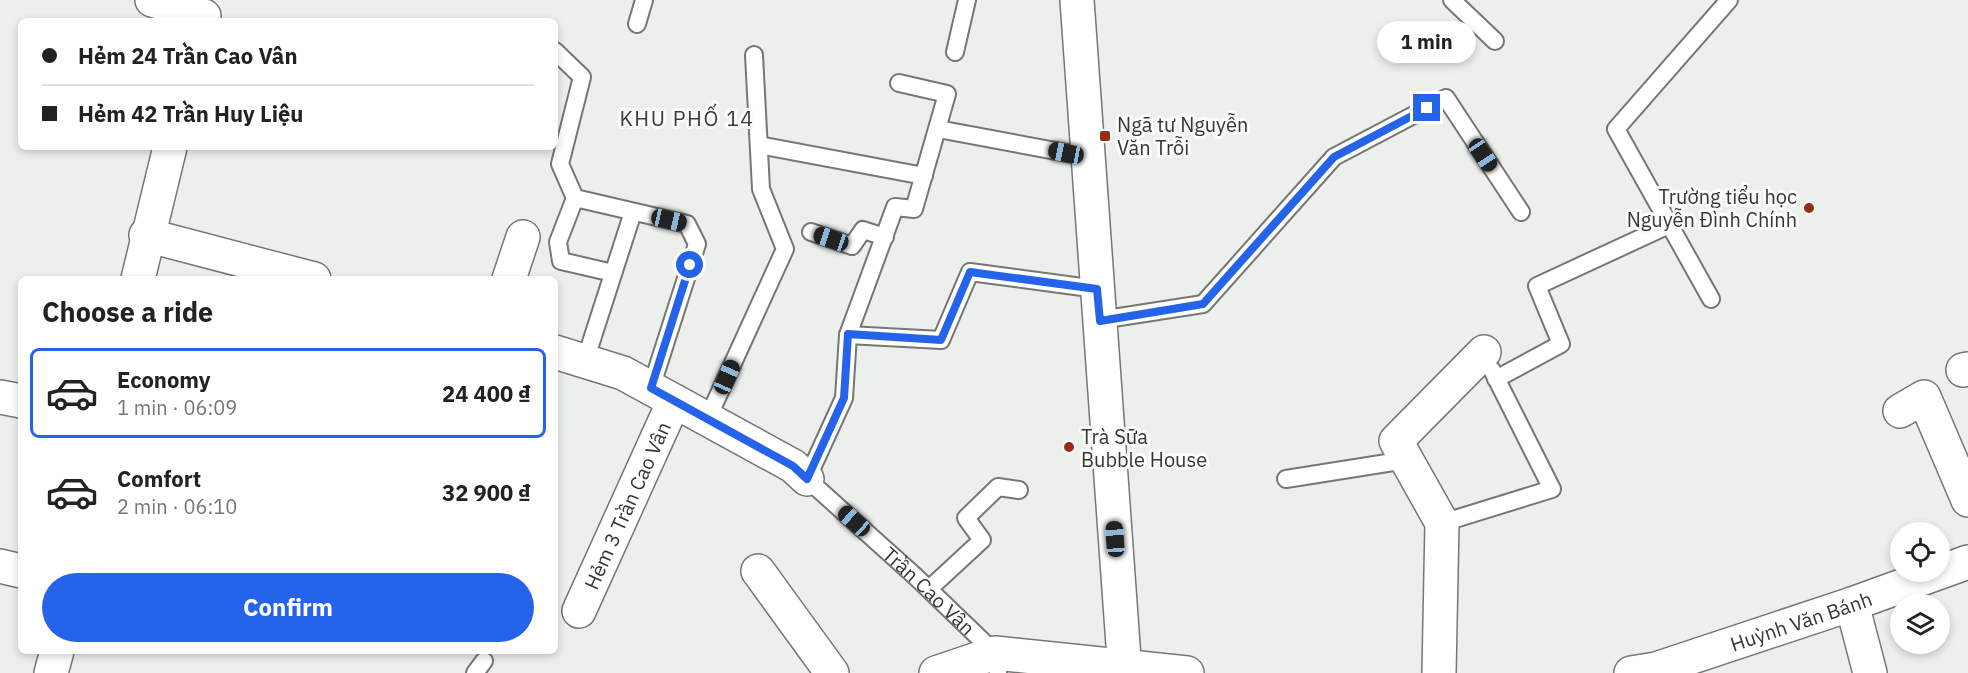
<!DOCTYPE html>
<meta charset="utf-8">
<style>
body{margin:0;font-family:"IBM Plex Sans",sans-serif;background:#f2f2f2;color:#222;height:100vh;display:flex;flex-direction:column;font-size:22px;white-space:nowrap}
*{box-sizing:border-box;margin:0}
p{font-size:20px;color:#767676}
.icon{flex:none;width:33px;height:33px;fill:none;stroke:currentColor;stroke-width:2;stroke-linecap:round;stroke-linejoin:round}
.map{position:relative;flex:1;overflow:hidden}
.sheet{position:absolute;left:18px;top:276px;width:540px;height:378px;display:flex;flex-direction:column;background:#fff;border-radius:9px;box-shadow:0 3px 9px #0003}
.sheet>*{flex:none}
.banner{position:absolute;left:18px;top:18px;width:540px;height:132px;border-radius:9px;box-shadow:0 3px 9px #0003;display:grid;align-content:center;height:132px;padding:0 24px;background:#fff}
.buttons{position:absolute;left:1890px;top:522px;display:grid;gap:12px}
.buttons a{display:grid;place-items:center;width:60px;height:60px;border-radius:50%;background:#fff;box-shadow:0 3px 9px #0003;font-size:30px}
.end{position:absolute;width:27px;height:27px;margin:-14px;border:8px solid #2563eb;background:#fff;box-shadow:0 0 0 3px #fff}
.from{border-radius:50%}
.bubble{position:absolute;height:42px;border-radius:21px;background:#fff;box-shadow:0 3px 9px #0003;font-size:20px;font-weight:700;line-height:42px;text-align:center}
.car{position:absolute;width:18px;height:36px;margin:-18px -9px;border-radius:8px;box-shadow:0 0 4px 2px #0007;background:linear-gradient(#222 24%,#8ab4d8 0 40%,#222 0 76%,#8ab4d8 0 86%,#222 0)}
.banner b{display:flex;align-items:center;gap:21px;height:57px;font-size:22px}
.banner b+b{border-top:2px solid #e0e0e0}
.banner i{width:15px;height:15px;background:#222}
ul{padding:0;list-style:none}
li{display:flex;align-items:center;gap:18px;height:90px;margin:0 12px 9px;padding:0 12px;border:3px solid transparent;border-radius:9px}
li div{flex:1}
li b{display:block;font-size:22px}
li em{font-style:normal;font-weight:700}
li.active{border-color:#2563eb}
li>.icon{width:54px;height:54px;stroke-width:1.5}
h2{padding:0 24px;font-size:27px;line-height:72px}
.button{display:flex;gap:12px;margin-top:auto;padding:12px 24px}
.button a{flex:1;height:69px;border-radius:36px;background:#2563eb;color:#fff;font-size:24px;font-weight:700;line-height:69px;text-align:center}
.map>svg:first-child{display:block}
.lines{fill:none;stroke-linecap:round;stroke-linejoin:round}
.lane-casing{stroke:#757774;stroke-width:20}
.street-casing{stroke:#757774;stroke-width:36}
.secondary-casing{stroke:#757774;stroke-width:36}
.lane{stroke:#fff;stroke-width:16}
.street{stroke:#fff;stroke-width:33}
.secondary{stroke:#fff;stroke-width:33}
.route{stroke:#2563eb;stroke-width:8}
.poi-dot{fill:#962d19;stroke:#f9fcf9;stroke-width:2}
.labels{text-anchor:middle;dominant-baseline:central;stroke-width:6;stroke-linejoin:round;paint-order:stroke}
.poi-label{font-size:20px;fill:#353635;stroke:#f9fcf9;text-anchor:start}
.street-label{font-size:20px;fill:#353635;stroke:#f9fcf9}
.neighbourhood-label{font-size:21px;letter-spacing:1.5px;fill:#3a3c39;stroke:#f9fcf9}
</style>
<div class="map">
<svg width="1968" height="673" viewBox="0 0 1968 673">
<rect width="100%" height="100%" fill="#ecefeb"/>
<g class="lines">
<g class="lane-casing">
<g id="lane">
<path d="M1452,0L1495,41"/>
<path d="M637,24L644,0"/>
<path d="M555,51L582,77L560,164L575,198L687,224L697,244L651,388"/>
<path d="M955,52L967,0"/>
<path id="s1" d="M899,83L947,94L914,209L895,207L848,335L844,398L807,479L916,577L995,653L998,673"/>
<path d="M938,129L1088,157"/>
<path d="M759,145L924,176"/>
<path d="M575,198L558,242L561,261L613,273"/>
<path d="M811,232L852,246L863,230L885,237"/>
<path d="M1711,299L1616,129L1729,0"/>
<path d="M1100,320L1203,304L1334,157L1446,98L1521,212"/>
<path d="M848,335L941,340L970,272L1097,289"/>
<path d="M585,361L633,212"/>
<path d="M1496,379L1561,344L1537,286L1671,224"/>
<path d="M707,420L785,249L761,189L754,55"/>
<path d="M1286,479L1406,460"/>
<path d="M1442,523L1552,489L1492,370"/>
<path d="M929,589L982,540L966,518L998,487L1019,490"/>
<path d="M475,673L484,661"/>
</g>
</g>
<g class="street-casing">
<g id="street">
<path d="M152,0L204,16"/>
<path d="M146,235L314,279"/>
<path d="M138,279L170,147"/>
<path d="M509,279L523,237"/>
<path d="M555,352L623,373L793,466L807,479"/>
<path d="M1963,370L1968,369"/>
<path d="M0,397L21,401"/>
<path d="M1900,411L1924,397L1968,500"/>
<path d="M0,566L21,571"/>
<path d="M758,571L832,673"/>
<path d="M1852,604L1870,673"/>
<path id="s2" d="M579,611L674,401"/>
<path d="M51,673L57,651"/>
<path d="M1439,673L1442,523L1396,441L1484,352"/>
</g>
</g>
<g class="secondary-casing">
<g id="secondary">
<path d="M1077,0L1125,673"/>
<path d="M936,673L995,653L1187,673"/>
<path id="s3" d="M1631,673L1656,669L1852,604L1968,562"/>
</g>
</g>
<use href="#lane" class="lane"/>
<use href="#street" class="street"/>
<use href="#secondary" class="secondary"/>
</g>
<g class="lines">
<path class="route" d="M690,265L651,388L793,466L807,479L844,398L848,334L941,340L970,272L1097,289L1100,321L1203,304L1334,157L1427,108"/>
</g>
<g class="poi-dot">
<rect x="1099" y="130" width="12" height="12" rx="3"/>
<circle cx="1809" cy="208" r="6"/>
<circle cx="1069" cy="447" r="6"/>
</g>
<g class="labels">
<g class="poi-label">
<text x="1117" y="124">Ngã tư Nguyễn<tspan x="1117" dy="23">Văn Trỗi</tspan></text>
<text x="1797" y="196" text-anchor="end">Trường tiểu học<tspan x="1797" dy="23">Nguyễn Đình Chính</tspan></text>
<text x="1081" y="436">Trà Sữa<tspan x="1081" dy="23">Bubble House</tspan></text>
</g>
<g class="street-label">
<text stroke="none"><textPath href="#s2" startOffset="116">Hẻm 3 Trần Cao Vân</textPath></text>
<text stroke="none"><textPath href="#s1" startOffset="642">Trần Cao Vân</textPath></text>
<text stroke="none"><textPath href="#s3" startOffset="178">Huỳnh Văn Bánh</textPath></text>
</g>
<g class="neighbourhood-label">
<text x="687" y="118">KHU PHỐ 14</text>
</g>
</g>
</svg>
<div class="buttons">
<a><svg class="icon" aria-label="locate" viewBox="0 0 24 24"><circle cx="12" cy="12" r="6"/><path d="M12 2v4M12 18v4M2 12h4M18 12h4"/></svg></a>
<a><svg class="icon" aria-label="layers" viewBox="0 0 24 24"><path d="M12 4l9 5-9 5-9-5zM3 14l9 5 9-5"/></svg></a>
</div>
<i class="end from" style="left:690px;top:265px"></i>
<i class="end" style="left:1427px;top:108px"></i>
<div class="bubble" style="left:1377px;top:21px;width:99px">1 min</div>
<i class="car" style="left:1066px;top:153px;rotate:281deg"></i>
<i class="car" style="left:1483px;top:155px;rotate:146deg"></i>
<i class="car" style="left:669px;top:220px;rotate:103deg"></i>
<i class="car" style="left:831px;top:239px;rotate:289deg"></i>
<i class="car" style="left:727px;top:377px;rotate:24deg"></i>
<i class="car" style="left:854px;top:521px;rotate:312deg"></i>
<i class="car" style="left:1115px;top:539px;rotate:356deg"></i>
<div class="banner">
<b><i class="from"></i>Hẻm 24 Trần Cao Vân</b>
<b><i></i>Hẻm 42 Trần Huy Liệu</b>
</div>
<section class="sheet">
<h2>Choose a ride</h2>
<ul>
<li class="active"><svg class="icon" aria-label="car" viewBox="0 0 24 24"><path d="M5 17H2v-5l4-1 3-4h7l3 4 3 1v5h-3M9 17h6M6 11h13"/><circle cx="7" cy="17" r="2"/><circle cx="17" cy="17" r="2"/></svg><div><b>Economy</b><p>1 min · 06:09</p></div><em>24 400 ₫</em></li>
<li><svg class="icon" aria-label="car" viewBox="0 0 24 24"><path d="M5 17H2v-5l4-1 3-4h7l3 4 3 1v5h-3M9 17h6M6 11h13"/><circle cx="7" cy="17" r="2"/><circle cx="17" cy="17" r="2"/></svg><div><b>Comfort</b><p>2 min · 06:10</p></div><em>32 900 ₫</em></li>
</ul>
<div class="button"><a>Confirm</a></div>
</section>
</div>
